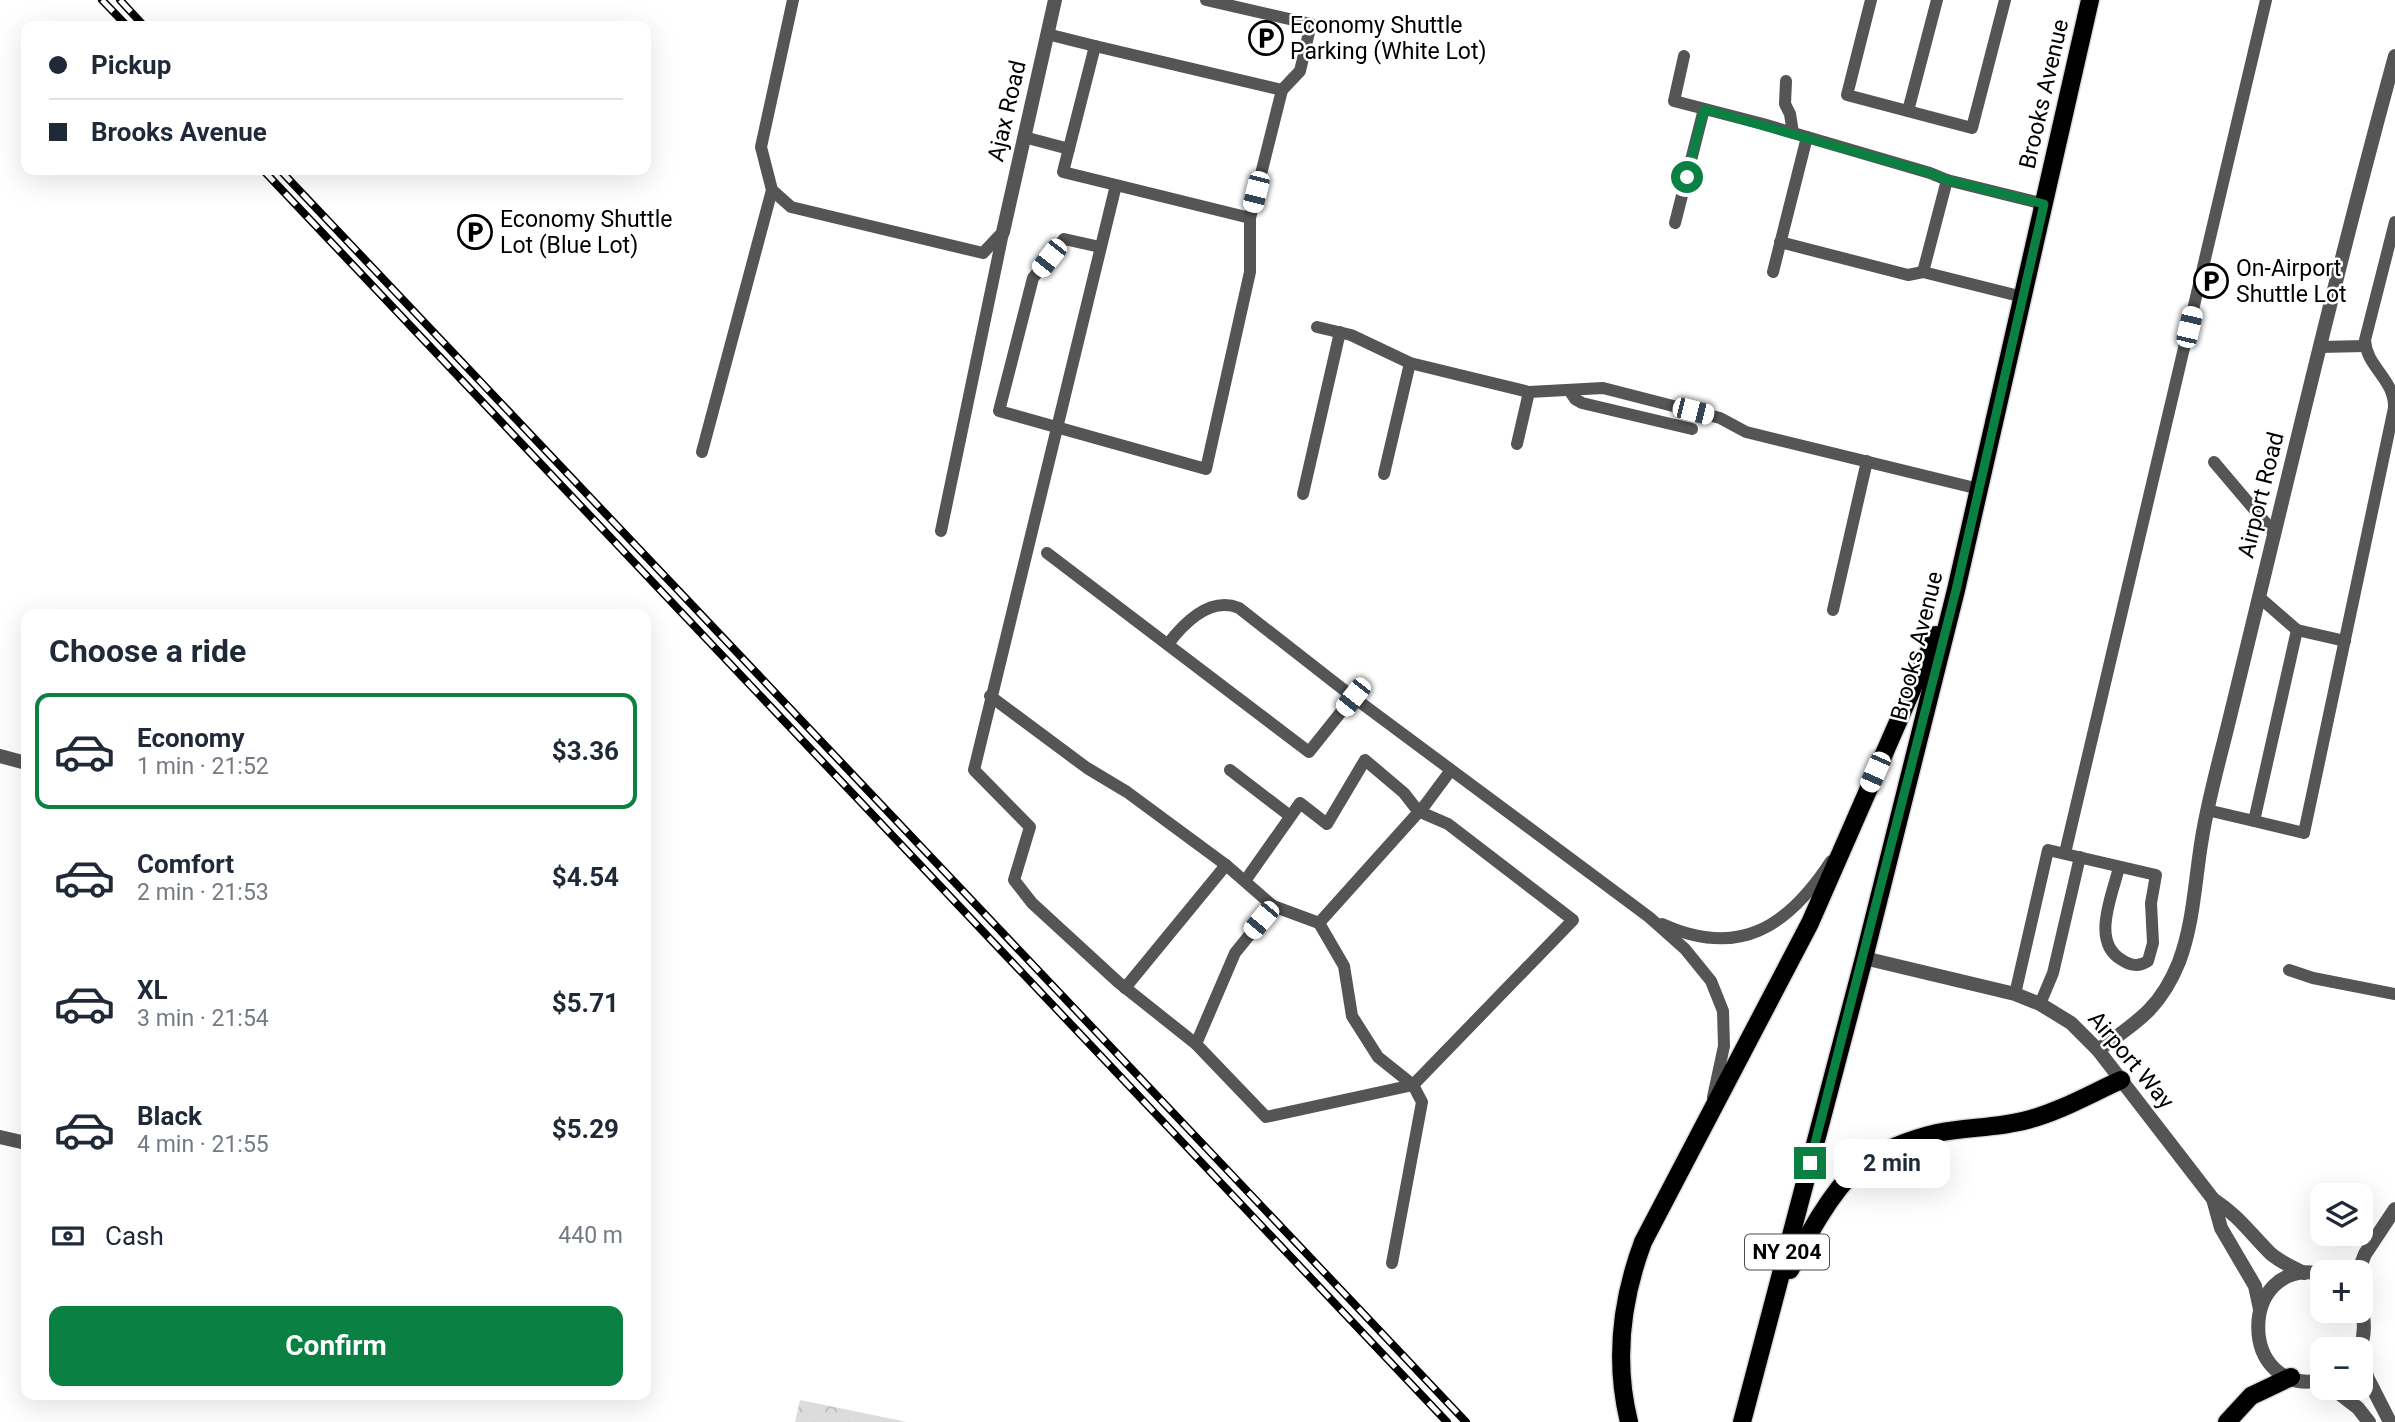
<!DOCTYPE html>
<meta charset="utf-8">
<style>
body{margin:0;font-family:Roboto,sans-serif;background:#f2f2f3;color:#1f2937;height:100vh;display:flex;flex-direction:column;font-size:26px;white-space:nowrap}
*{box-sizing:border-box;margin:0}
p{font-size:23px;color:#747a83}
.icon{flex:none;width:38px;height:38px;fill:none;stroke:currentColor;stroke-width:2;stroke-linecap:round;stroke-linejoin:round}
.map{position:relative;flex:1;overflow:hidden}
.side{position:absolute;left:21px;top:609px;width:630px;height:791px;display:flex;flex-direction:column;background:#fff;border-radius:14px;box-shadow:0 7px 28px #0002}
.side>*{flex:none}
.banner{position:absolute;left:21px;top:21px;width:630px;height:154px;border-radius:14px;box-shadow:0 7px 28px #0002;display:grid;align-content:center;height:154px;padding:0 28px;background:#fff}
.buttons{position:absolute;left:2310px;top:1183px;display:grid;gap:14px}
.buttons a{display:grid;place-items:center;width:63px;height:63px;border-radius:14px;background:#fff;box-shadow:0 7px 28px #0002;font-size:35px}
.end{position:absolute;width:32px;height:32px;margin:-16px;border:9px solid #0b8043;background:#fff;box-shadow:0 0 0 4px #fff}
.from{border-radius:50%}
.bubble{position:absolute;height:49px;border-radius:14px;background:#fff;box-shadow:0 7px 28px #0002;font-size:23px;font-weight:700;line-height:49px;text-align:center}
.car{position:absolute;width:21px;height:42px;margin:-21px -10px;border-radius:9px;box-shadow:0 0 5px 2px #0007;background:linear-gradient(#fff 24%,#345 0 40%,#fff 0 76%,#345 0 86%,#fff 0)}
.banner b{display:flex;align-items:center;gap:24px;height:66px;font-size:26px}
.banner b+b{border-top:2px solid #e0e1e3}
.banner i{width:18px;height:18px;background:#1f2937}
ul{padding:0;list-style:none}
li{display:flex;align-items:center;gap:21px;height:116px;margin:0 14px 10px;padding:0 14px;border:4px solid transparent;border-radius:14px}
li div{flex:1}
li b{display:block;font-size:26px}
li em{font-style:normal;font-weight:700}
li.selected{border-color:#0b8043}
li>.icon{width:63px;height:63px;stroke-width:1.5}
h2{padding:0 28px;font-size:32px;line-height:84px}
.pay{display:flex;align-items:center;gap:18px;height:77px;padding:0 28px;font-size:26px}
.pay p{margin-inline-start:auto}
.action{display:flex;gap:14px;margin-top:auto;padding:14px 28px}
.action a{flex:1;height:80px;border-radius:14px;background:#0b8043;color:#fff;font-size:28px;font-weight:700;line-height:80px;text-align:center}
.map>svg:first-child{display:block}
.forest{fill:url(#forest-crowns)}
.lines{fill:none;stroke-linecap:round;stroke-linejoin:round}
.primary-casing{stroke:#dbdbdb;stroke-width:21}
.lane{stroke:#555;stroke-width:12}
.street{stroke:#555;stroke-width:14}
.primary{stroke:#000;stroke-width:18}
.rail-casing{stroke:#000;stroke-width:8}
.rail{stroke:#fff;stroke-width:5;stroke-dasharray:16;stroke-linecap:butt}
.route{stroke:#0b8043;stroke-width:9}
.labels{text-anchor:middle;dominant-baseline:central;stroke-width:5;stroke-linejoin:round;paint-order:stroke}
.shield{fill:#fff;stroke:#4c4c4c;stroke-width:2}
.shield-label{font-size:21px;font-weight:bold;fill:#000}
.poi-label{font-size:23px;fill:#000;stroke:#fff;text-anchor:start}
.street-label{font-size:23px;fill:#000;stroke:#fff}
</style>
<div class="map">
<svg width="2395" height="1422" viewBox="0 0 2395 1422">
<defs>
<pattern id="forest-crowns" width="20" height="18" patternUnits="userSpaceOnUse" patternTransform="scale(1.75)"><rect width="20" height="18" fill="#dcdcdc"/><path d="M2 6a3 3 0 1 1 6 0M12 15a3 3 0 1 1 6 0" fill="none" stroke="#bbb"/></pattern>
</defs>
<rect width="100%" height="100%" fill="#fff"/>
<path class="forest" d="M800,1400L907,1422H795Z"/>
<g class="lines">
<g class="primary-casing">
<g id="primary">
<path d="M1790,1270C1808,1235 1829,1195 1858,1167C1875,1152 1915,1138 1937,1133C1967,1127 1998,1128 2027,1120C2061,1111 2090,1094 2121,1080"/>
<path d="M1629,1422C1614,1361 1621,1301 1643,1242L1810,923L1936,635"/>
<path d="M1742,1422L1864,958L1956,590L2090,0"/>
<path d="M2227,1422L2251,1396L2291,1377"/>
</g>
</g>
<g class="lane">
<path d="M793,0L761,147L772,190L791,207L983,253L1003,232"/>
<path d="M1206,0L1311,24L1300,71L1282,90"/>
<path d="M1871,0L1847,95L1972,128L2005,0"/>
<path d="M1047,34L1095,46"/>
<path d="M1684,56L1674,101L1763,124L1930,173L1947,180"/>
<path d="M1786,81L1785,104L1790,114L1793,133"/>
<path d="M1908,111L1937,0"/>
<path d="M1024,137L1069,149"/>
<path d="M1116,185L1250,218L1282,90L1095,46L1063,172L1116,185L974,770L1030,827L1014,880L1032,903L1118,982L1196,1044L1266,1117L1413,1085L1573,920L1448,824L1418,811L1404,793L1365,760L1327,824L1300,803L1245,881"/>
<path d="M1675,223L1704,109"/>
<path d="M1780,242L1908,275L1923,272"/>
<path d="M1100,247L1064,239L1033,278L999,411L1206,469L1250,272V218"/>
<path d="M1773,272L1807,137"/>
<path d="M2023,297L1923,272L1947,180L2044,204"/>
<path d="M1317,327L1351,335L1410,363L1529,392L1603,388L1720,418L1746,432L1979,489"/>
<path d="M2320,347L2365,346"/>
<path d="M1569,390L1575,399L1582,403L1692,429"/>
<path d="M1517,444L1529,392"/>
<path d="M702,452L772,190"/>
<path d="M2214,462L2275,534"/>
<path d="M1384,474L1410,363"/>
<path d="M1303,494L1340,332"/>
<path d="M941,531L1003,233"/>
<path d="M1047,553L1309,752L1353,697"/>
<path d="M1833,610L1867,461"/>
<path d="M2297,630L2345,641"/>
<path d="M1168,644C1184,623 1210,596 1239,608L1353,697L1649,917L1685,949L1711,981L1723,1011L1724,1046L1713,1097"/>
<path d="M990,696L1087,768L1127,792L1226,865L1273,906L1319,923L1344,966L1352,1016L1378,1057L1413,1085L1422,1102L1392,1263"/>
<path d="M1230,770L1290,816"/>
<path d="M2207,810L2254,821L2297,630L2259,597"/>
<path d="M2254,821L2304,833L2394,408C2395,379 2366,367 2365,340L2395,222"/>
<path d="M2065,853L2266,0"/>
<path d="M1319,923L1425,805L1451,770"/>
<path d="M1662,924C1739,959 1788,927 1831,861"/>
<path d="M2289,970L2313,978L2395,994"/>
<path d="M1125,988L1226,865"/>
<path d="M2015,994L2048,850L2156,875L2151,903L2153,943L2148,961C2139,967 2131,966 2122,960C2090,942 2113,894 2119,867"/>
<path d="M2040,1004L2053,973L2080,857"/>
<path d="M1196,1044L1235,953L1273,906"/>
</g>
<g class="street">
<path d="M1003,232L1055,0"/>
<path d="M0,756L26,763"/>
<path d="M1864,958L2015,994L2040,1004L2071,1023L2098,1050L2213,1199C2239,1216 2249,1232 2270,1253C2280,1262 2292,1267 2304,1273"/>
<path d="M2098,1050C2137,1022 2160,1009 2179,962C2194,922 2195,879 2202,838C2208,801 2218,765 2227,729C2282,504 2334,279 2395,56"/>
<path d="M0,1137L26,1143"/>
<path d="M2213,1199L2221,1228L2255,1286L2260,1309"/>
<path d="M2358,1272L2365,1254L2395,1209"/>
<path d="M2322,1274C2237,1256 2237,1398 2322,1380"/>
<path d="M2360,1349C2365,1334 2365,1322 2361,1306"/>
<path d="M2361,1350L2367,1377L2390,1422"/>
<path d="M2332,1388L2358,1408L2369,1422"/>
</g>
<use href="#primary" class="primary"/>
<g class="rail-casing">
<g id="rail">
<path d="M102,0L127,26"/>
<path d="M120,0L144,26"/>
<path d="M263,170L1447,1422"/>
<path d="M280,170L1466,1422"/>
</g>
</g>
<use href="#rail" class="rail"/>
</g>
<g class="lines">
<path class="route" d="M1687,177L1704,109L1930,173L1947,180L2044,204L1956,590L1810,1163"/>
</g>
<defs>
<g id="parking-ring" transform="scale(1.75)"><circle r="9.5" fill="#fff" stroke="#000" stroke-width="1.5"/><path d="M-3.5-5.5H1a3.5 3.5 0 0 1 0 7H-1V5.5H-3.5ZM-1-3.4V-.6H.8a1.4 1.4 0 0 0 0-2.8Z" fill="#000"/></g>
</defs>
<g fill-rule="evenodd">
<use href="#parking-ring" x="1266" y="38"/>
<use href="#parking-ring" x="475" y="232"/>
<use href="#parking-ring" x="2211" y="281"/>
</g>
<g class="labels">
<rect class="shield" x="1745" y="1234.5" width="84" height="35" rx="5"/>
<g class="shield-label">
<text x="1787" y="1252">NY 204</text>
</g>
<g class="poi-label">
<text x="1290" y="25">Economy Shuttle<tspan x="1290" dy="26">Parking (White Lot)</tspan></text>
<text x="500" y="219">Economy Shuttle<tspan x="500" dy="26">Lot (Blue Lot)</tspan></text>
<text x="2236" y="268">On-Airport<tspan x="2236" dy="26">Shuttle Lot</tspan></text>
</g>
<g class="street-label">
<text transform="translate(2044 94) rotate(-77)">Brooks Avenue</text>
<text transform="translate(1007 111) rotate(-77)">Ajax Road</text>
<text transform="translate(2261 495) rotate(-76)">Airport Road</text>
<text transform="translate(1917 646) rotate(-76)">Brooks Avenue</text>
<text transform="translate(2131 1060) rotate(50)">Airport Way</text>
</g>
</g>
</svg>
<div class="buttons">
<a><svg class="icon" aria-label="layers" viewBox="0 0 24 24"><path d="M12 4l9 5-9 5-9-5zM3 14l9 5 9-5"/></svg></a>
<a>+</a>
<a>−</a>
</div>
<i class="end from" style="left:1687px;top:177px"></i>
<i class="end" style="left:1810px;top:1163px"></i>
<div class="bubble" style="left:1834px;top:1139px;width:116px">2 min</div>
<i class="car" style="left:1256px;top:192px;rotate:194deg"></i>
<i class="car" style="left:1049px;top:258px;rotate:218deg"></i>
<i class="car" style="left:2189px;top:327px;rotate:13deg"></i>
<i class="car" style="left:1693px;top:411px;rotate:104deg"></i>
<i class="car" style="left:1353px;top:697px;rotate:218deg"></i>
<i class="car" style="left:1875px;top:772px;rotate:204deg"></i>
<i class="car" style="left:1261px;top:920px;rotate:220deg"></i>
<div class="banner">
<b><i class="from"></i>Pickup</b>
<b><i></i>Brooks Avenue</b>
</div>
<section class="side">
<h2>Choose a ride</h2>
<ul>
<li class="selected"><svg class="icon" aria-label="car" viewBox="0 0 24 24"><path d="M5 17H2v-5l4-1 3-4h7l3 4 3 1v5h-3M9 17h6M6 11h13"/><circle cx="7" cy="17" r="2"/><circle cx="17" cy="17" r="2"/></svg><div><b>Economy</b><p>1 min · 21:52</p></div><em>$3.36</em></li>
<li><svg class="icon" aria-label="car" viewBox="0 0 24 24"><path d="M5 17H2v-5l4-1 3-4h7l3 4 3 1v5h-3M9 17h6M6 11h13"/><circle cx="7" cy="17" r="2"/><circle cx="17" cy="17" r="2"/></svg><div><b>Comfort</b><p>2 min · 21:53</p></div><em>$4.54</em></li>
<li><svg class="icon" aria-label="car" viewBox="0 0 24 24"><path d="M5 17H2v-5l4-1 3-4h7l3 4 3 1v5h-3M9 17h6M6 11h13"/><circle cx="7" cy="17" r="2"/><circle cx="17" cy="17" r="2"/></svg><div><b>XL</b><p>3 min · 21:54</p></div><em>$5.71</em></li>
<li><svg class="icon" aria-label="car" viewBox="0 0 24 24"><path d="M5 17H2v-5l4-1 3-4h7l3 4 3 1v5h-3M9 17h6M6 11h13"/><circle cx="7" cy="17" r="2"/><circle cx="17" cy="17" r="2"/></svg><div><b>Black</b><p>4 min · 21:55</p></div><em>$5.29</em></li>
</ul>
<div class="pay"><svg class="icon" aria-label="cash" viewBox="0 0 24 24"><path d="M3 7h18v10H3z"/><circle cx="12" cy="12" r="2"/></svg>Cash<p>440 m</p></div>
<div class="action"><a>Confirm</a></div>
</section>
</div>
